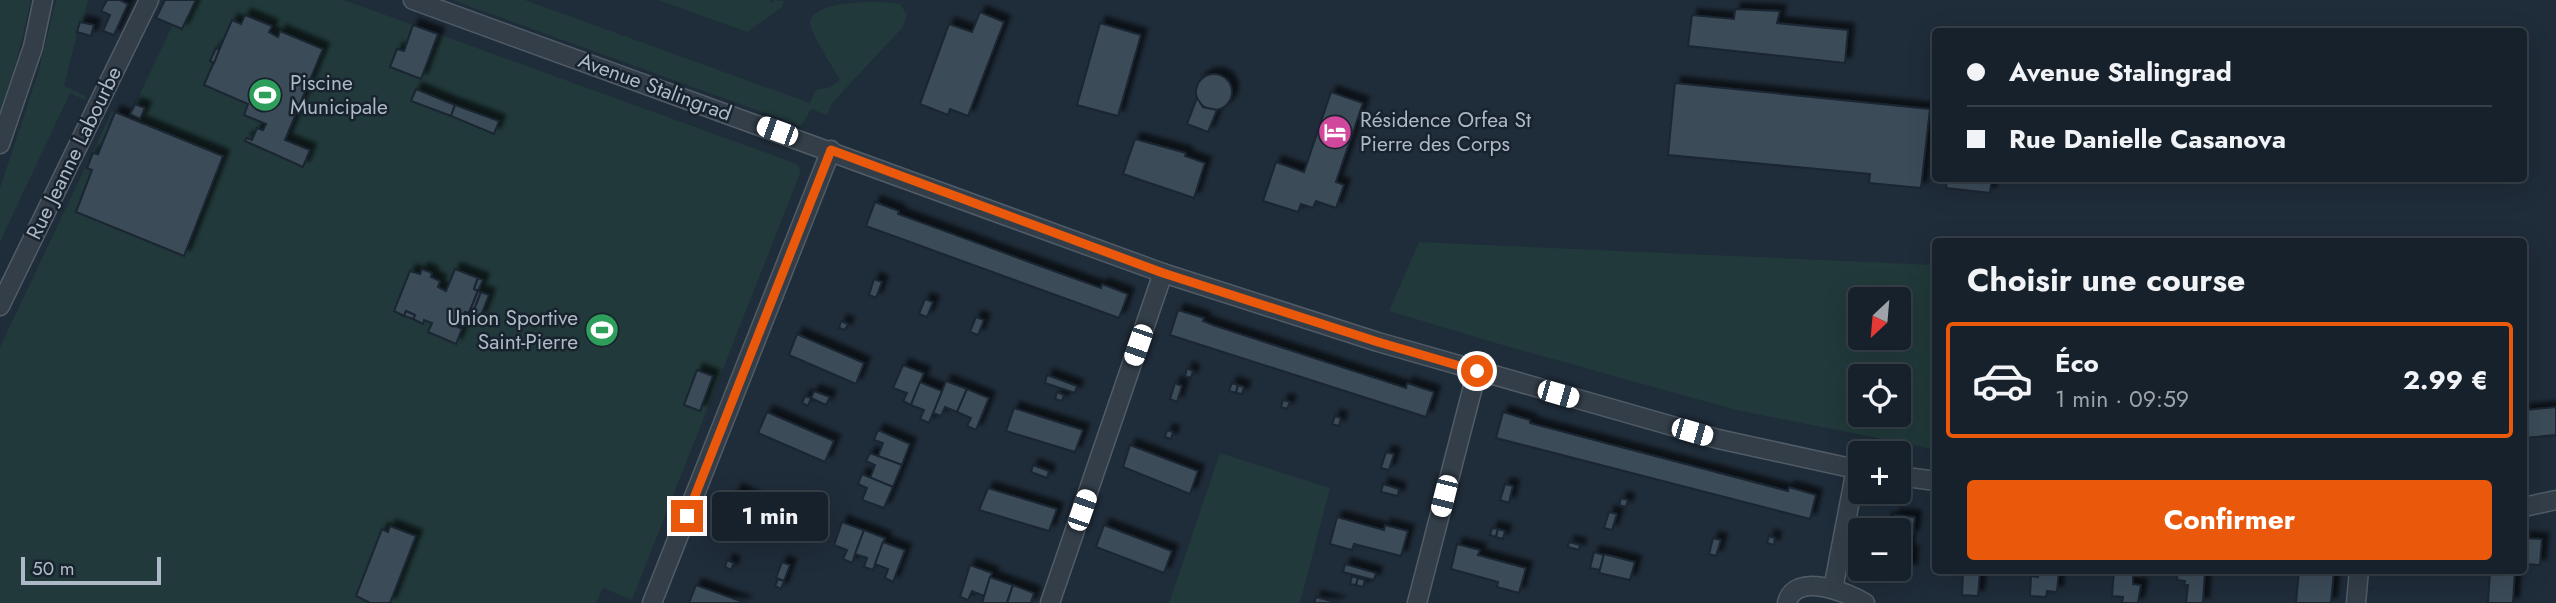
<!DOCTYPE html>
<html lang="fr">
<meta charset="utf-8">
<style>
body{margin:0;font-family:Jost,sans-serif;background:#242e37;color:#f1f3f6;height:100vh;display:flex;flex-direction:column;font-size:26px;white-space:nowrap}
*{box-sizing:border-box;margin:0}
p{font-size:23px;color:#9ea3a9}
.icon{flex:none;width:38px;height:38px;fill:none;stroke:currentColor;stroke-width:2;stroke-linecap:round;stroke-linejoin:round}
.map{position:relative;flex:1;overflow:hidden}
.panel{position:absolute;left:1932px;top:238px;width:595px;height:336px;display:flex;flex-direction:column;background:#17212b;border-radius:7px;box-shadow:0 7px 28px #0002,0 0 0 2px #363e47}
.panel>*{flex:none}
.top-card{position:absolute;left:1932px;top:28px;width:595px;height:154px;border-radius:7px;box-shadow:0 7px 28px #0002,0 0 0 2px #363e47;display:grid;align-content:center;height:154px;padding:0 35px;background:#17212b}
.needle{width:46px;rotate:206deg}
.tools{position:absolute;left:1848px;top:287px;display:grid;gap:14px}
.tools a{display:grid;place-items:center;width:63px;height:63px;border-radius:7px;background:#17212b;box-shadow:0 7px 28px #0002,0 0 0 2px #363e47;font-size:35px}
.scale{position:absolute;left:21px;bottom:18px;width:140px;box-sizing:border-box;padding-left:7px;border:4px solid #adb9c6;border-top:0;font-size:19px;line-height:24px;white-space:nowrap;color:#adb9c6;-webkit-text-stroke:5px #18232e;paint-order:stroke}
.end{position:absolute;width:32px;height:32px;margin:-16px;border:9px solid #ea580c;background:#fff;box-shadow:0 0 0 4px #fff}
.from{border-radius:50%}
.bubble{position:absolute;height:49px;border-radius:7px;background:#17212b;box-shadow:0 7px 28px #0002,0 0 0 2px #363e47;font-size:23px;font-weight:700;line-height:49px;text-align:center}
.car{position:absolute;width:21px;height:42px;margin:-21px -10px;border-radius:9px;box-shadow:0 0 5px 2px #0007;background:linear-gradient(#fff 24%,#345 0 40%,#fff 0 76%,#345 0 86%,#fff 0)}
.top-card b{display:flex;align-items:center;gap:24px;height:66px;font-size:26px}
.top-card b+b{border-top:2px solid #363e47}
.top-card i{width:18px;height:18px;background:#f1f3f6}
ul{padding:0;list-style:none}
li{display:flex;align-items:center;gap:21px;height:116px;margin:0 14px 10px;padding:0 21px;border:4px solid transparent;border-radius:7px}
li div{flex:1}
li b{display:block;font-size:26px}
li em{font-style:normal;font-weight:700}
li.active{border-color:#ea580c}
li>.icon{width:63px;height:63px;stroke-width:1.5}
h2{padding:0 35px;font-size:32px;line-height:84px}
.action{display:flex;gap:14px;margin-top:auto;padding:14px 35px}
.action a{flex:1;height:80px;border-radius:7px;background:#ea580c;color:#fff;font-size:28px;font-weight:700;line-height:80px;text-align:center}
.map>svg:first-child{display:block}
.green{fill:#21393a;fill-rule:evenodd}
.building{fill:#3b4b59;stroke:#1a2530;stroke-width:2;filter:url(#shadow)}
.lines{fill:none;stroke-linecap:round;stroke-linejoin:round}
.minor-casing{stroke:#505c67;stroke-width:21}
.minor{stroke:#333e49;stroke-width:18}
.route{stroke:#ea580c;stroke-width:9}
.labels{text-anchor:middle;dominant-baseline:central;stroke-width:5;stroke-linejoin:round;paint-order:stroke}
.poi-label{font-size:21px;fill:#adb9c6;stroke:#18232e;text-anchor:start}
.street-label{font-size:21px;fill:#adb9c6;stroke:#18232e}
</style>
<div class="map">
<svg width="2556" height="603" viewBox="0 0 2556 603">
<defs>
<filter id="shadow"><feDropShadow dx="6" dy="-6" stdDeviation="2" flood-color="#0009"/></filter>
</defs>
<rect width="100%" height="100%" fill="#1f2c39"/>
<g class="green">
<path d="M0,0H31L17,60L0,111Z"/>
<path d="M56,0H88L83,22H80L64,86L86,96L85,100L70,93L0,242V188L38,73Z"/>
<path d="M165,0H344L797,164L801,171L632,600L603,588L596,603H0V347L112,111L129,117L172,26L156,18Z"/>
<path d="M452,0H525L810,103L815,90L831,87L840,80C834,69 811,34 810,23C809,0 881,0 900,4L907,15L903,27L832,103L827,115L811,109L801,126Z"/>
<path d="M658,0H770L771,3L776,0L784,1L782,7L747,32Z"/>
<path d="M1419,242L1935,265L1936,416L1932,449L1736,410L1499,344L1389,311ZM1860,299H1899V338H1860ZM1860,376H1899V415H1860Z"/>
<path d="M1220,453L1330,488L1300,603H1169Z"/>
</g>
<g class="building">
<path d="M107,0H120L128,4L114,35L103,31L110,15L101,11Z"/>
<path d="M165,0H196L182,29L156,18Z"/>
<path d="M1735,9L1780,11L1777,23L1848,30L1845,63L1688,46L1692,15L1734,19Z"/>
<path d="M980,12L1004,22L968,116L950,109L948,115L920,104L949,24L972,32Z"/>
<path d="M245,15L272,26L269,32L278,37L280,31L323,49L285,140L310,150L303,167L245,141L247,138L252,140L257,128L263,130L266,124L244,115L248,104L204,85L232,20L241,24Z"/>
<path d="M80,22L94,25L91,36L77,32Z"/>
<path d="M1100,23L1141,35L1118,116L1077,105Z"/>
<path d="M413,25L438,34L421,79L390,67L397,49L404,51Z"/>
<path d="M216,48L219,50L214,63L210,61Z"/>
<circle cx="1214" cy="92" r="18"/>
<path d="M1675,83L1930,109L1921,188L1869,183L1870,174L1668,155Z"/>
<path d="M416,89L455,105L451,116L411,101Z"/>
<path d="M1331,92L1363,103L1336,182L1344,185L1336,208L1316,201L1313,208L1301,204L1298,212L1263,201L1276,162L1304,172Z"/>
<path d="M1197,98L1203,107L1217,110L1208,132L1187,124Z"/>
<path d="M135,104L145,108L140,119L130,114Z"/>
<path d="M455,105L499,121L494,134L451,116Z"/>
<path d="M115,112L223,156L184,256L76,212L92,170L87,168L93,153L98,154Z"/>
<path d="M1135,139L1186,153L1185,156L1205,163L1194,198L1123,174Z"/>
<path d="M1947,178H1992L1990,193L1946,188Z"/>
<path d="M875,202L899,211L898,214L1040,266L1101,288L1102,284L1128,294L1119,318L866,226Z"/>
<path d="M422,269L432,273L431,277L440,281L438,287L446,291L455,269L478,278L474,289L478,291L469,313L465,312L464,315L467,316L464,325L460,323L458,327L462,329L456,344L428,332L432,323L424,320L423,324L413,319L415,315L406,311L404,316L394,311L410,271L420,274Z"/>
<path d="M478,278L483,280L478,291L474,289Z"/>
<path d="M874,279L882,282L876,298L869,295Z"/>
<path d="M478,291L481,292L472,315L469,313Z"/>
<path d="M481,292L489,295L480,318L472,315Z"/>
<path d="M925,299L933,302L927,317L919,314Z"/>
<path d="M1178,310L1204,318L1203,321L1213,325L1406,388L1407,383L1434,392L1426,417L1170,335Z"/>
<path d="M406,311L415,315L413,319L404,316Z"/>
<path d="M976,317L984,320L978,335L970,332Z"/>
<path d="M841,321L848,324L845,330L839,328Z"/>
<path d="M797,334L864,363L856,384L789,355Z"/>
<path d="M903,365L924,373L911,405L903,401L907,393L893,388Z"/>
<path d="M1187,368L1193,371L1191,378L1185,376Z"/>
<path d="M697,370L713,376L700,411L684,405Z"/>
<path d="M1047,375L1077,386L1075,393L1045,383Z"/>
<path d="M946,381L967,389L957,412L945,407L941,416L933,413Z"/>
<path d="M920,382L942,391L929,423L920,419L924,410L911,405Z"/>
<path d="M1175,383L1182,386L1177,402L1170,399Z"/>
<path d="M1232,383L1238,385L1236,393L1229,391Z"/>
<path d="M1238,385L1244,387L1242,394L1236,393Z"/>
<path d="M967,389L989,398L976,430L967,426L971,418L957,412Z"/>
<path d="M814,391L830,397L826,405L811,398Z"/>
<path d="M1057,392L1064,395L1062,401L1055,399Z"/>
<path d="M805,396L811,398L808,406L802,403Z"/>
<path d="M1283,400L1290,402L1287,409L1281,407Z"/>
<path d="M2556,407V435L2524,438V410Z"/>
<path d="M1014,408L1083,430L1075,452L1006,431Z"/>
<path d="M767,412L834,441L825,462L758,433Z"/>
<path d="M1503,412L1530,420V423L1617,446L1788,491L1789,487L1816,495L1810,519L1496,438Z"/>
<path d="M1335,416L1341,418L1339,426L1332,424Z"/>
<path d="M878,430L910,444L902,465L878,456L883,443L874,440Z"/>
<path d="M1167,430L1173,432L1171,439L1165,437Z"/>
<path d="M1130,445L1198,471L1190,494L1123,467Z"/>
<path d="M1386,452L1394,454L1389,470L1381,468Z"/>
<path d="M870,453L902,465L893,487L870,478L875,465L866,461Z"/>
<path d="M1033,465L1049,471L1047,478L1031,472Z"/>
<path d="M862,474L893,487L884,508L862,500L867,488L858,484Z"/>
<path d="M1383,484L1399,489L1398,496L1381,492Z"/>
<path d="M1505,484L1513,486L1509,503L1500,500Z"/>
<path d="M988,488L1057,509L1049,531L979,510Z"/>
<path d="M736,490L802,520L794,541L727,512Z"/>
<path d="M1621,498L1628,500L1626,507L1619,505Z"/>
<path d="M1609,512L1617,514L1612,530L1604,528Z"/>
<path d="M1894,515L1915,517L1913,535H1909L1908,551L1912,552L1911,570L1898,569L1899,530L1886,529V519H1894Z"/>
<path d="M1337,517L1384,530L1385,525L1408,531L1401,556L1354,544L1352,550L1330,544Z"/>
<path d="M842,522L864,530L852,563L843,559L847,550L834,545Z"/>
<path d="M1104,525L1172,551L1164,573L1096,547Z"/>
<path d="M390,526L416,536L390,603H370L356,596L382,529L388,532Z"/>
<path d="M1492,528L1498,529L1496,537L1490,535Z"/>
<path d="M1498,529L1505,531L1503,539L1496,537Z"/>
<path d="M864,530L885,538L873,570L864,567L867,558L855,554Z"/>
<path d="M1769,536L1775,538L1774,545L1767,543Z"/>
<path d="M1713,538L1721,540L1716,556L1709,554Z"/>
<path d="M2524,538L2542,539L2540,565L2524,564Z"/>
<path d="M883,542L905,550L893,582L885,578L888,569L875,564Z"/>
<path d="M1569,542L1580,545L1579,550L1568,547Z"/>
<path d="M1457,544L1480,550L1478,555L1526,568L1519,593L1497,587L1498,582L1451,569Z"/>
<path d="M1594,552L1604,555L1600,570L1590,568Z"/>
<path d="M1604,554L1635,562L1630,580L1599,573Z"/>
<path d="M727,560L734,563L731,570L725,567Z"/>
<path d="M782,562L790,565L784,581L776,578Z"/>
<path d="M1345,564L1376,573L1374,580L1343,572Z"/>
<path d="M970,565L992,573L984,596L972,591L968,600L960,597Z"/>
<path d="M1963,570H1980L1978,596L1962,595Z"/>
<path d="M2039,570H2059L2057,592L2047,591L2046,597L2030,596L2031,576L2038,577Z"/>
<path d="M2114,570H2142L2141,577L2133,576V584L2141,585L2138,603H2122L2123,597L2112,596Z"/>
<path d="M2178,570H2205L2203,603H2186L2188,585H2184L2185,581L2177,580Z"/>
<path d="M2299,570H2334L2331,603H2296Z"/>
<path d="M2490,570H2515L2513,603H2488Z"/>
<path d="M1352,576L1358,578L1356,585L1350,584Z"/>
<path d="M990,577L1013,585L1007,603H982Z"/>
<path d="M1358,578L1365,580L1363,587L1356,585Z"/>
<path d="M778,579L784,581L781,589L775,586Z"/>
<path d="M696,585L746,603H689Z"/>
<path d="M1013,585L1034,593L1031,603H1007Z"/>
<path d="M1316,597L1339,603H1314Z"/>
</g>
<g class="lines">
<g class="minor-casing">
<g id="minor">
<path d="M413,0L1163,273L1378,342L1718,439L1860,470"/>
<path d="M0,144L33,47L43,0"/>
<path d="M0,306L149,0"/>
<path d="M1899,476L1936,481"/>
<path d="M2524,507L2556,500"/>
<path d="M1833,589L1856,469"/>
<path d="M652,603L831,150"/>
<path d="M1050,603L1163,273"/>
<path d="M1417,603L1477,371"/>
<path d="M1787,603C1794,571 1847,592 1865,603"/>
<path d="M2356,603L2359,570"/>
</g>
</g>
<use href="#minor" class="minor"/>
</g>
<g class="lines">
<path class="route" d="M687,516L831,150L1163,273L1378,342L1477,371"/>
</g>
<defs>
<g id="stadium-disc" transform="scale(1.75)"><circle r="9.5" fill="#2e9e5b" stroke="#18232e"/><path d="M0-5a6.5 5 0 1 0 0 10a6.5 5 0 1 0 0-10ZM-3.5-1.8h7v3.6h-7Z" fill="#fff"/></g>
<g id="hotel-disc" transform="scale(1.75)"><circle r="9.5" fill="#d1479c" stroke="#18232e"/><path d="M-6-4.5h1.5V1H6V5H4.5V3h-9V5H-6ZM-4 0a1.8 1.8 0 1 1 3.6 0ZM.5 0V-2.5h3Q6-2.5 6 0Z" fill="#fff"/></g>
</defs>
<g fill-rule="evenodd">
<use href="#stadium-disc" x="265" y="95"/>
<use href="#hotel-disc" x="1335" y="132"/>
<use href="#stadium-disc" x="602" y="330"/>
</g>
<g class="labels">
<g class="poi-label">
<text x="290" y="83">Piscine<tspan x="290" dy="24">Municipale</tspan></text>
<text x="1360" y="120">Résidence Orfea St<tspan x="1360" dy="24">Pierre des Corps</tspan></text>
<text x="578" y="318" text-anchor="end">Union Sportive<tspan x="578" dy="24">Saint-Pierre</tspan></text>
</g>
<g class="street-label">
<text transform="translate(655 87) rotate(20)">Avenue Stalingrad</text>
<text transform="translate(74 153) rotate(-64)">Rue Jeanne Labourbe</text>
</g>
</g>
</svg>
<div class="tools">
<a><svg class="needle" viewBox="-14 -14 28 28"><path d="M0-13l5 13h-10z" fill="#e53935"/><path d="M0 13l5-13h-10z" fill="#9ea3a9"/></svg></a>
<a><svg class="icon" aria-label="locate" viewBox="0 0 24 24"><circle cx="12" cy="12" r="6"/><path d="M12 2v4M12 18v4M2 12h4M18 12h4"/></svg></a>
<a>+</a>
<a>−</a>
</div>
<div class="scale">50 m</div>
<i class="end from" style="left:1477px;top:371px"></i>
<i class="end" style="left:687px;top:516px"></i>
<div class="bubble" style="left:712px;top:492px;width:116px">1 min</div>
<i class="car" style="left:777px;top:131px;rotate:290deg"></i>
<i class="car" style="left:1138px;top:345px;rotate:199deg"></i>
<i class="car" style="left:1558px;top:394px;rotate:106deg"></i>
<i class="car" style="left:1692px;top:432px;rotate:106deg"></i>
<i class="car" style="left:1444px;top:496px;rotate:194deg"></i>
<i class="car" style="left:1082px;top:510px;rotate:19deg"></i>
<div class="top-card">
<b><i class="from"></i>Avenue Stalingrad</b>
<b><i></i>Rue Danielle Casanova</b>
</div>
<section class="panel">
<h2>Choisir une course</h2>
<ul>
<li class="active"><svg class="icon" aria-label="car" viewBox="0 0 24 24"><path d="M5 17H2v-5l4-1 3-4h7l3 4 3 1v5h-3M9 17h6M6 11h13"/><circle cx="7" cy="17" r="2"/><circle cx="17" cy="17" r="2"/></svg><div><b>Éco</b><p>1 min · 09:59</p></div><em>2.99 €</em></li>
</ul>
<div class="action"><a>Confirmer</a></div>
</section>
</div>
